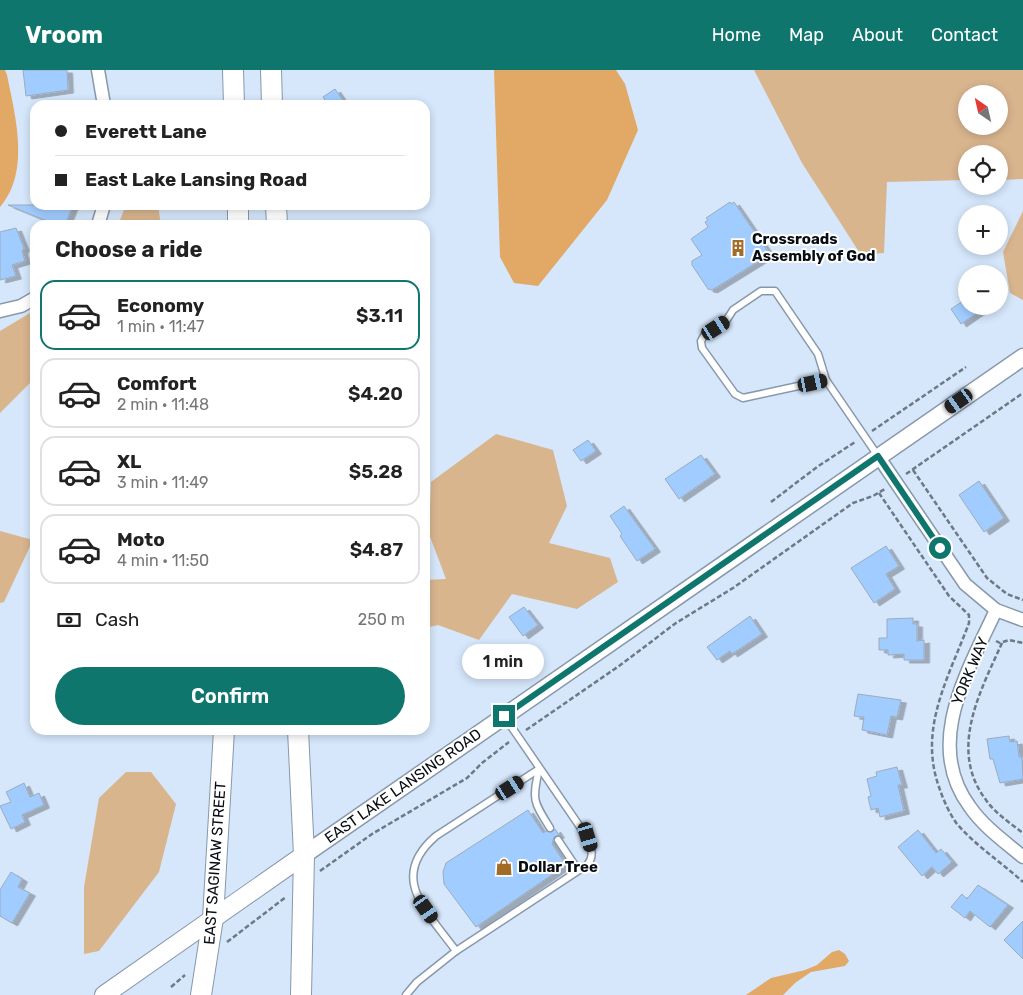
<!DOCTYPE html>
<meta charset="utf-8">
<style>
body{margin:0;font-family:Rubik,sans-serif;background:#f2f2f2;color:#222;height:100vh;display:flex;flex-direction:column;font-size:19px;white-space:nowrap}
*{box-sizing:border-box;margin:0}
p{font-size:16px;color:#767676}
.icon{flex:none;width:28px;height:28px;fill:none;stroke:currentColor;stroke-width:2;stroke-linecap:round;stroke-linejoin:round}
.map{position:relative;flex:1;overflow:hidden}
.drawer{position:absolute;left:30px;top:150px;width:400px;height:515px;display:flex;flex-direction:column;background:#fff;border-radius:15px;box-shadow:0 2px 8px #0003}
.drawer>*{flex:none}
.banner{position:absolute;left:30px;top:30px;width:400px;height:110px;border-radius:15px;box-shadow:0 2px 8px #0003;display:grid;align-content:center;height:110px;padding:0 25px;background:#fff}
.needle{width:32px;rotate:326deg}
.controls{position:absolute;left:958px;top:15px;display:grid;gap:10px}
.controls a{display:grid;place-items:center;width:50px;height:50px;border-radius:50%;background:#fff;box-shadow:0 2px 8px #0003;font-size:25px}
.end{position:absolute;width:22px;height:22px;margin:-11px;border:6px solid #0f766e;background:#fff;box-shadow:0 0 0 2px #fff}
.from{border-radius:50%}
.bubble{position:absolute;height:35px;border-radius:18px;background:#fff;box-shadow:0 2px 8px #0003;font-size:16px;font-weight:600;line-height:35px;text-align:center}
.car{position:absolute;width:15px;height:30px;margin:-15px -8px;border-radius:6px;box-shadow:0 0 4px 1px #0007;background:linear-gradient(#222 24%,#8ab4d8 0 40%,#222 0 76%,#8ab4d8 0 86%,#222 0)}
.banner b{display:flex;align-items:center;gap:18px;height:48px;font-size:19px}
.banner b+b{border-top:1px solid #e0e0e0}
.banner i{width:12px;height:12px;background:#222}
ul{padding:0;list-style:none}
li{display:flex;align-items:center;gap:15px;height:70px;margin:0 10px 8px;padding:0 15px;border:2px solid #e0e0e0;border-radius:15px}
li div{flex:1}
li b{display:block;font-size:19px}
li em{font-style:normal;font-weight:600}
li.active{border-color:#0f766e}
li>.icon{width:45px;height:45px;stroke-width:1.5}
h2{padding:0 25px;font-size:22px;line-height:60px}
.pay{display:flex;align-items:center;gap:12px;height:55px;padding:0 25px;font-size:19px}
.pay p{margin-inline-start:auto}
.action{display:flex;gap:10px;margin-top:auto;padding:10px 25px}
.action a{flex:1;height:58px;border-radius:30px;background:#0f766e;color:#fff;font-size:20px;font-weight:600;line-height:58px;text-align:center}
header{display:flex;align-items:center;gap:30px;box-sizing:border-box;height:70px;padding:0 25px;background:#0f766e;color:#fff}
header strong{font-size:24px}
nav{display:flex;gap:28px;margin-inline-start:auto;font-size:18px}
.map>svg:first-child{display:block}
.green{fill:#d9b58e;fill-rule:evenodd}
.water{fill:#e1a866}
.building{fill:#a1ccff;stroke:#9babbe;filter:url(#shadow)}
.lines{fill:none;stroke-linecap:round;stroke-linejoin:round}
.service-casing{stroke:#8898ab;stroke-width:9}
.minor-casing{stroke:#8898ab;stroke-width:15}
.tertiary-casing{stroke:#8898ab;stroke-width:19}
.secondary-casing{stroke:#8898ab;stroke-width:20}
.primary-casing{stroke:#8898ab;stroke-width:22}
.path{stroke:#6d7986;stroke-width:2.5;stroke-dasharray:5 2.5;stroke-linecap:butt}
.service{stroke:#fff;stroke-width:6}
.minor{stroke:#fff;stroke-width:12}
.tertiary{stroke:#fff;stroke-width:16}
.secondary{stroke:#fff;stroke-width:18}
.primary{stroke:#fff;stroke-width:20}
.route{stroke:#0f766e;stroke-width:6}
.labels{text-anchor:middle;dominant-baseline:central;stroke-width:4;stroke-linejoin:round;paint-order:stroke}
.poi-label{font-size:15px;font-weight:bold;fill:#070d13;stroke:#fff;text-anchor:start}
.street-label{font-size:15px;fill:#070d13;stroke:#fff}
</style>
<header>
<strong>Vroom</strong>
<nav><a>Home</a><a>Map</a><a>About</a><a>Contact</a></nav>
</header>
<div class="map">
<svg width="1023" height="925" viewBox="0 0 1023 925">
<defs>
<filter id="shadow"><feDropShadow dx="5.5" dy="3" stdDeviation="0" flood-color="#0004"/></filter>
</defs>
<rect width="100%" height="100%" fill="#d6e7fb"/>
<g class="green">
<path d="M754,0H1023V109L999,110V84H966V110L887,112L884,183L861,185L802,93ZM966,24H999V56H966Z"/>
<path d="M126,135H158L161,155H118Z"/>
<path d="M1023,141V230L1010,223L1003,182Z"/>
<path d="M35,240V308L0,343V261Z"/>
<path d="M496,364L553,380L567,436L549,473L610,488L618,512L577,539L512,524L479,570L438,555L425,558V510L446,509L429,464L431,412Z"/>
<path d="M0,461L33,470L4,532L0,533Z"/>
<path d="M126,702H151L176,734L159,802L99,881L84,884V817L99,728Z"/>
</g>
<g class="water">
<path d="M0,0H5L7,5C15,45 31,102 0,137Z"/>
<path d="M494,0H616L625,14L638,60L607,130L538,216L514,213L500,187Z"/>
<path d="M839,880L845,884L849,891L845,896L811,902L795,913L783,925H746L771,908L805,900L817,895L832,882Z"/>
</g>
<g class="building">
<path d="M23,0H67L68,20L26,26Z"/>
<path d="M335,19L346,35H328L323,27Z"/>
<path d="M730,132L731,134L734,132L769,183L759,191L712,220L708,219L692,195V191L702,185L691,169L708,157L705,152L708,150L706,148Z"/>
<path d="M8,135H73L65,155H45L47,151Z"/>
<path d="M16,158L24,178L22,181L25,191L12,195L16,206L0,210V162Z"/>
<path d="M966,229V236H987L961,254L951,239Z"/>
<path d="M588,370L596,381L581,391L573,380Z"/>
<path d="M701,385L715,404L679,429L665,409Z"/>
<path d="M979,411L1004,448L984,462L959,425Z"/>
<path d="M624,436L655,479L637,491L620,466L622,464L610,446Z"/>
<path d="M886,476L899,496L886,504L895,519L874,533L851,498Z"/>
<path d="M524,537L538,555L523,566L509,547Z"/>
<path d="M750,546L762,564L732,584L730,581L717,590L707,577Z"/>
<path d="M913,548V554H917V571L924,570V590H904V584L888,585V580H879V568H887V549Z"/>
<path d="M858,624L901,630L897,647L891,646L887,665L862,660L864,647L854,646Z"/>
<path d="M1009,666L1010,672L1017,671L1019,687H1022L1023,709L1000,713L993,689H990L987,669Z"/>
<path d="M897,697L902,715H898L904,741L880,747L878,738L871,740L868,727L871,726L867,709L877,706L876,702Z"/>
<path d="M24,713L30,727L39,723L44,735L22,745L25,752L11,759L0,736L11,732L6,722Z"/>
<path d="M528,740L543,763L546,761L552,762L555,759L559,765L554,767L552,774L566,795L476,857L444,814L443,802L446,793Z"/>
<path d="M918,760L936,783L941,779L952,792L938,804L932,797L922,806L898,777Z"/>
<path d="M11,802L22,809L18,817L30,823L12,853L0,846V820Z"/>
<path d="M978,815L1008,835L990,857L970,841L965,848L951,837L962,824L967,829Z"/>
<path d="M1023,851V889L1004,870Z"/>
</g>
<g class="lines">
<g class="service-casing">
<g id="service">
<path d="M826,310L743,328L735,324L702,278L701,271L705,264L726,251L733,240L761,221H775L818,284L826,310L878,386"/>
<path d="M539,699C532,730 533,731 550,758"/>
<path d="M558,770L578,800"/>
<path d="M456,881C428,842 387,808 436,766L539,699"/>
<path d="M406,925L417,912L456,881L587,795C595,786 591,778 587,767L504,646"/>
</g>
</g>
<g class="minor-casing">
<g id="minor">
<path d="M98,0L104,35"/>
<path d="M98,155L104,135"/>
<path d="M0,241L21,236L35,228"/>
<path d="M878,386L965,514L996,540L1023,550"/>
<path d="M996,540C968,601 923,674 970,737C984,757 1004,771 1023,787"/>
</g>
</g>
<g class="tertiary-casing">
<path id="tertiary" d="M304,785L1023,287"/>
</g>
<g class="secondary-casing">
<path id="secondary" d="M104,925L304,785"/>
</g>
<g class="primary-casing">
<g id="primary">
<path d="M233,0L234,35"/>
<path d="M271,0L272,35"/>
<path d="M238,135V155"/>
<path d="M276,135L277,155"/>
<path d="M298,660L304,785L301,925"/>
<path d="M201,925L213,848L224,660"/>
</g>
</g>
<g class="path">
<path d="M872,361L966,297"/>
<path d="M913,400L987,508L1007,524L1023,530"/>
<path d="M906,404L1023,323"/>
<path d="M879,423L949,526L969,545V553C949,607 918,658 939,717C943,729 949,743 957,754C976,776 1001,792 1023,812"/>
<path d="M771,432L817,397L855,372"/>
<path d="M996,571L1000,573L1009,570L1023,573"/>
<path d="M1002,573C980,622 948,680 986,730C995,743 1010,753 1023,763"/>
<path d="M526,660L619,596L676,553L733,518L853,433L873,426L885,419"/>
<path d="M320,801L372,764L467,708L482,693L509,672"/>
<path d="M227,872L286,827"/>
<path d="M171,917L185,905"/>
</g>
<use href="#service" class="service"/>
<use href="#minor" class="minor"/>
<use href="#tertiary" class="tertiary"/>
<use href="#secondary" class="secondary"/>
<use href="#primary" class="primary"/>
</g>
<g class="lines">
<path class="route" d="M504,646L878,386L940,478"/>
</g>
<defs>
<g id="building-bare" transform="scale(1.35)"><path d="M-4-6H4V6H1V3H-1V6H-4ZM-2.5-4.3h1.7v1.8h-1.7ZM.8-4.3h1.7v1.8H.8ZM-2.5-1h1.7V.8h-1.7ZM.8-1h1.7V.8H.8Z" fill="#a26c27" stroke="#fff" stroke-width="2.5" paint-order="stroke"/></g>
<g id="shop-bare" transform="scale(1.35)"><path d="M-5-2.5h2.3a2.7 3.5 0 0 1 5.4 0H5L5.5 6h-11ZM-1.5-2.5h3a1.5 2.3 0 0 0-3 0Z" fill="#a26c27" stroke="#fff" stroke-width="2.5" paint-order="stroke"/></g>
</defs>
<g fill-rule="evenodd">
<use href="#building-bare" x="738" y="178"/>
<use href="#shop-bare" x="504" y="797"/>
</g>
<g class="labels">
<g class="poi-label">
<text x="752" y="169">Crossroads<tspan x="752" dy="17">Assembly of God</tspan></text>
<text x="518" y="797">Dollar Tree</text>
</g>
<g class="street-label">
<text transform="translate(970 601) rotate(-67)">YORK WAY</text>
<text transform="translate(403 716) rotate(-35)">EAST LAKE LANSING ROAD</text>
<text transform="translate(215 793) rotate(-86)">EAST SAGINAW STREET</text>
</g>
</g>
</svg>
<div class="controls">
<a><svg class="needle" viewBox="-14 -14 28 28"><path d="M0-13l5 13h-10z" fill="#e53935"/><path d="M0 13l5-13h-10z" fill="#767676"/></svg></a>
<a><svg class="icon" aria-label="locate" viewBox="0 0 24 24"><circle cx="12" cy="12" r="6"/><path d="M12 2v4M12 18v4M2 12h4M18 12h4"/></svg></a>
<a>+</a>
<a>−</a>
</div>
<i class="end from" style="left:940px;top:478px"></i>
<i class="end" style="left:504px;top:646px"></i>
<div class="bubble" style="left:462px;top:574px;width:82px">1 min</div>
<i class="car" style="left:716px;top:258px;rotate:57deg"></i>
<i class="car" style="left:813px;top:313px;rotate:78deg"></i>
<i class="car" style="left:959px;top:331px;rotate:235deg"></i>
<i class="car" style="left:510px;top:718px;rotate:57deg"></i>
<i class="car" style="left:588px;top:767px;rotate:163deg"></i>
<i class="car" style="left:426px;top:839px;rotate:145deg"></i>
<div class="banner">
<b><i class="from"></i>Everett Lane</b>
<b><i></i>East Lake Lansing Road</b>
</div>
<section class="drawer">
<h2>Choose a ride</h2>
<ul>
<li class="active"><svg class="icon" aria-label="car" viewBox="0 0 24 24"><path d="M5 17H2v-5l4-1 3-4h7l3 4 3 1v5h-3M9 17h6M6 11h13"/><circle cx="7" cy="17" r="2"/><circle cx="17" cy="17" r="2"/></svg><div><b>Economy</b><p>1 min · 11:47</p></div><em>$3.11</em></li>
<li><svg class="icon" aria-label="car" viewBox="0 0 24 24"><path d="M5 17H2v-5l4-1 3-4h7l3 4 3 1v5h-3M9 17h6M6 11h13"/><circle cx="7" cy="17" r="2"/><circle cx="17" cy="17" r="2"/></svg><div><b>Comfort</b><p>2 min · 11:48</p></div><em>$4.20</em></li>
<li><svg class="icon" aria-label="car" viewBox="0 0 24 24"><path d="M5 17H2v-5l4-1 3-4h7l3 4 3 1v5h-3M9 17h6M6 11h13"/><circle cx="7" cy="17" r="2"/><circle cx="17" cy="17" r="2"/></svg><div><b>XL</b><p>3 min · 11:49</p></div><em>$5.28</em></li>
<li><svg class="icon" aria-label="car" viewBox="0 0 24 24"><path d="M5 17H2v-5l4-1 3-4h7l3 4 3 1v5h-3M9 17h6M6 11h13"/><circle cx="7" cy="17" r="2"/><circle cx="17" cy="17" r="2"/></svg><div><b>Moto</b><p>4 min · 11:50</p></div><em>$4.87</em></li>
</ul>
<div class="pay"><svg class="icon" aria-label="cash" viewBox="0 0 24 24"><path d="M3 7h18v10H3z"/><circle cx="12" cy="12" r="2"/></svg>Cash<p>250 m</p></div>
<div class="action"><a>Confirm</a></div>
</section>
</div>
